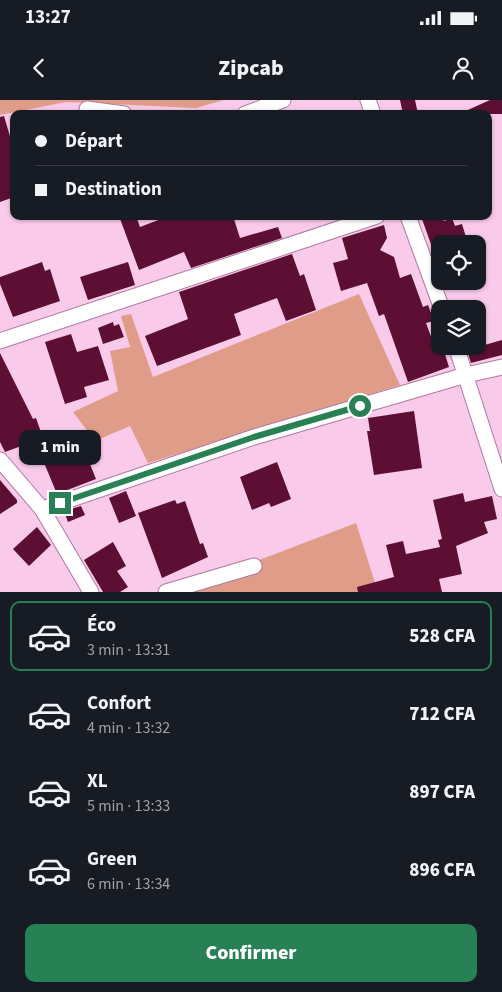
<!DOCTYPE html>
<html lang="fr">
<meta charset="utf-8">
<style>
body{margin:0;font-family:"Source Sans 3",sans-serif;background:#20242c;color:#f1f3f6;height:100vh;display:flex;flex-direction:column;font-size:19px;white-space:nowrap}
*{box-sizing:border-box;margin:0}
p{font-size:16px;color:#9ea1a6}
.icon{flex:none;width:28px;height:28px;fill:none;stroke:currentColor;stroke-width:2;stroke-linecap:round;stroke-linejoin:round}
.map{position:relative;height:492px;overflow:hidden}
.drawer{display:flex;flex-direction:column;background:#171b24;flex:1}
.drawer>*{flex:none}
.banner{position:absolute;left:10px;top:10px;width:482px;height:110px;border-radius:10px;box-shadow:0 1px 4px #0004;display:grid;align-content:center;height:110px;padding:0 25px;background:#171b24}
.tools{position:absolute;left:431px;top:135px;display:grid;gap:10px}
.tools a{display:grid;place-items:center;width:55px;height:55px;border-radius:10px;background:#171b24;box-shadow:0 1px 4px #0004;font-size:25px}
.end{position:absolute;width:22px;height:22px;margin:-11px;border:6px solid #288055;background:#fff;box-shadow:0 0 0 2px #fff}
.from{border-radius:50%}
.bubble{position:absolute;height:35px;border-radius:10px;background:#171b24;box-shadow:0 1px 4px #0004;font-size:16px;font-weight:800;line-height:35px;text-align:center}
.banner b{display:flex;align-items:center;gap:18px;height:48px;font-size:19px}
.banner b+b{border-top:1px solid #363941}
.banner i{width:12px;height:12px;background:#f1f3f6}
ul{padding:9px 0 0;list-style:none}
li{display:flex;align-items:center;gap:15px;height:70px;margin:0 10px 8px;padding:0 15px;border:2px solid transparent;border-radius:10px}
li div{flex:1}
li b{display:block;font-size:19px}
li em{font-style:normal;font-weight:800}
li.selected{border-color:#288055}
li>.icon{width:45px;height:45px;stroke-width:1.5}
.action{display:flex;gap:10px;margin-top:auto;padding:10px 25px}
.action a{flex:1;height:58px;border-radius:10px;background:#288055;color:#fff;font-size:20px;font-weight:800;line-height:58px;text-align:center}
.status{display:flex;justify-content:space-between;align-items:center;height:35px;padding:0 25px;background:#171b24;direction:ltr}
.status svg{height:14px;fill:currentColor}
header{display:flex;justify-content:space-between;align-items:center;height:65px;padding:0 25px;background:#171b24;font-size:22px;font-weight:800}
.map>svg:first-child{display:block}
.green{fill:#df9d89}
.building{fill:#5c0f33}
.lines{fill:none;stroke-linecap:round;stroke-linejoin:round}
.minor-casing{stroke:#af789f;stroke-width:17}
.minor{stroke:#fff;stroke-width:15}
.route{stroke:#288055;stroke-width:6}
</style>
<div class="status"><b>13:27</b><svg viewBox="0 0 49 12"><path d="M0 12V9h3v3zM5 12V6h3v6zM10 12V3h3v9zM15 12V0h3v12zM26 1h20v11H26zM47 4h2v5h-2z"/></svg></div>
<header><svg class="icon" aria-label="back" viewBox="0 0 24 24"><path d="M15 5l-7 7 7 7"/></svg>Zipcab<svg class="icon" aria-label="person" viewBox="0 0 24 24"><circle cx="12" cy="8" r="4"/><path d="M4 21q1-7 8-7t8 7"/></svg></header>
<div class="map">
<svg width="502" height="492" viewBox="0 0 502 492">
<rect width="100%" height="100%" fill="#facaeb"/>
<g class="green">
<path d="M0,0H224L196,8L66,2L0,15Z"/>
<path d="M359,194L400,285L148,363L130,326L95,341L73,312L118,291L110,251L130,247L121,216L131,214L153,277Z"/>
<path d="M356,423L378,492H175Z"/>
</g>
<g class="building">
<path d="M400,0H415L418,14H403Z"/>
<path d="M490,0H502V14H459Z"/>
<path d="M4,16L14,50V97L0,102V17Z"/>
<path d="M119,116H136L140,127L169,116H233L240,138L278,127L282,138L191,168L184,152L139,170Z"/>
<path d="M429,116H443L444,121L452,118L455,126L462,124L466,137L448,144H440V147L433,150L422,119Z"/>
<path d="M384,125L387,138L380,150L394,157L400,178L411,174L423,207L428,205L434,221L426,223L437,253L444,251L449,267L408,282L384,214L379,216L367,183L341,191L333,163L348,159L342,138Z"/>
<path d="M292,154L300,176L304,174L316,210L286,221L277,198L234,214L241,235L157,266L145,236L188,219L179,192Z"/>
<path d="M42,162L45,171L50,169L60,201L13,217L0,184V177Z"/>
<path d="M128,162L135,185L88,200L80,177Z"/>
<path d="M113,222L114,226L119,224L124,237L103,244L98,228Z"/>
<path d="M71,234L77,252L98,246L109,280L84,287L87,297L65,304L45,242Z"/>
<path d="M502,240V255L471,263L467,250Z"/>
<path d="M0,253L33,319L36,318L43,338L5,352L0,342Z"/>
<path d="M414,311L422,368L374,375L367,331H370L368,318Z"/>
<path d="M79,337L96,379L57,394L40,353Z"/>
<path d="M277,362L291,399L271,407L269,403L252,410L240,377Z"/>
<path d="M0,380L17,400V403L0,414Z"/>
<path d="M126,391L136,416L119,423L109,398Z"/>
<path d="M463,393L465,402L492,396L497,419L484,422L488,433L456,446L462,474L439,479L442,492H358L357,487L394,477L386,445L403,441L406,454L440,447L438,440L442,439L433,400Z"/>
<path d="M175,400L177,404L185,401L200,444L203,443L208,457L162,478L138,413Z"/>
<path d="M81,406L85,415L68,422L64,411Z"/>
<path d="M37,427L51,445L29,466L13,449Z"/>
<path d="M113,442L126,466L117,471L128,487L120,492H103L84,460Z"/>
</g>
<g class="lines">
<g class="minor-casing">
<g id="minor">
<path d="M368,0L373,14"/>
<path d="M87,9L124,14"/>
<path d="M245,14L283,0"/>
<path d="M408,116L442,209"/>
<path d="M0,241L377,116"/>
<path d="M456,246L502,389"/>
<path d="M0,360L42,409L91,492"/>
<path d="M42,409L254,337L466,275L502,267"/>
<path d="M166,492L254,466"/>
</g>
</g>
<use href="#minor" class="minor"/>
</g>
<g class="lines">
<path class="route" d="M60,403L254,337L360,306"/>
</g>
</svg>
<div class="tools">
<a><svg class="icon" aria-label="locate" viewBox="0 0 24 24"><circle cx="12" cy="12" r="6"/><path d="M12 2v4M12 18v4M2 12h4M18 12h4"/></svg></a>
<a><svg class="icon" aria-label="layers" viewBox="0 0 24 24"><path d="M12 4l9 5-9 5-9-5zM3 14l9 5 9-5"/></svg></a>
</div>
<i class="end from" style="left:360px;top:306px"></i>
<i class="end" style="left:60px;top:403px"></i>
<div class="bubble" style="left:19px;top:330px;width:82px">1 min</div>
<div class="banner">
<b><i class="from"></i>Départ</b>
<b><i></i>Destination</b>
</div>
</div>
<section class="drawer">
<ul>
<li class="selected"><svg class="icon" aria-label="car" viewBox="0 0 24 24"><path d="M5 17H2v-5l4-1 3-4h7l3 4 3 1v5h-3M9 17h6M6 11h13"/><circle cx="7" cy="17" r="2"/><circle cx="17" cy="17" r="2"/></svg><div><b>Éco</b><p>3 min · 13:31</p></div><em>528 CFA</em></li>
<li><svg class="icon" aria-label="car" viewBox="0 0 24 24"><path d="M5 17H2v-5l4-1 3-4h7l3 4 3 1v5h-3M9 17h6M6 11h13"/><circle cx="7" cy="17" r="2"/><circle cx="17" cy="17" r="2"/></svg><div><b>Confort</b><p>4 min · 13:32</p></div><em>712 CFA</em></li>
<li><svg class="icon" aria-label="car" viewBox="0 0 24 24"><path d="M5 17H2v-5l4-1 3-4h7l3 4 3 1v5h-3M9 17h6M6 11h13"/><circle cx="7" cy="17" r="2"/><circle cx="17" cy="17" r="2"/></svg><div><b>XL</b><p>5 min · 13:33</p></div><em>897 CFA</em></li>
<li><svg class="icon" aria-label="car" viewBox="0 0 24 24"><path d="M5 17H2v-5l4-1 3-4h7l3 4 3 1v5h-3M9 17h6M6 11h13"/><circle cx="7" cy="17" r="2"/><circle cx="17" cy="17" r="2"/></svg><div><b>Green</b><p>6 min · 13:34</p></div><em>896 CFA</em></li>
</ul>
<div class="action"><a>Confirmer</a></div>
</section>
